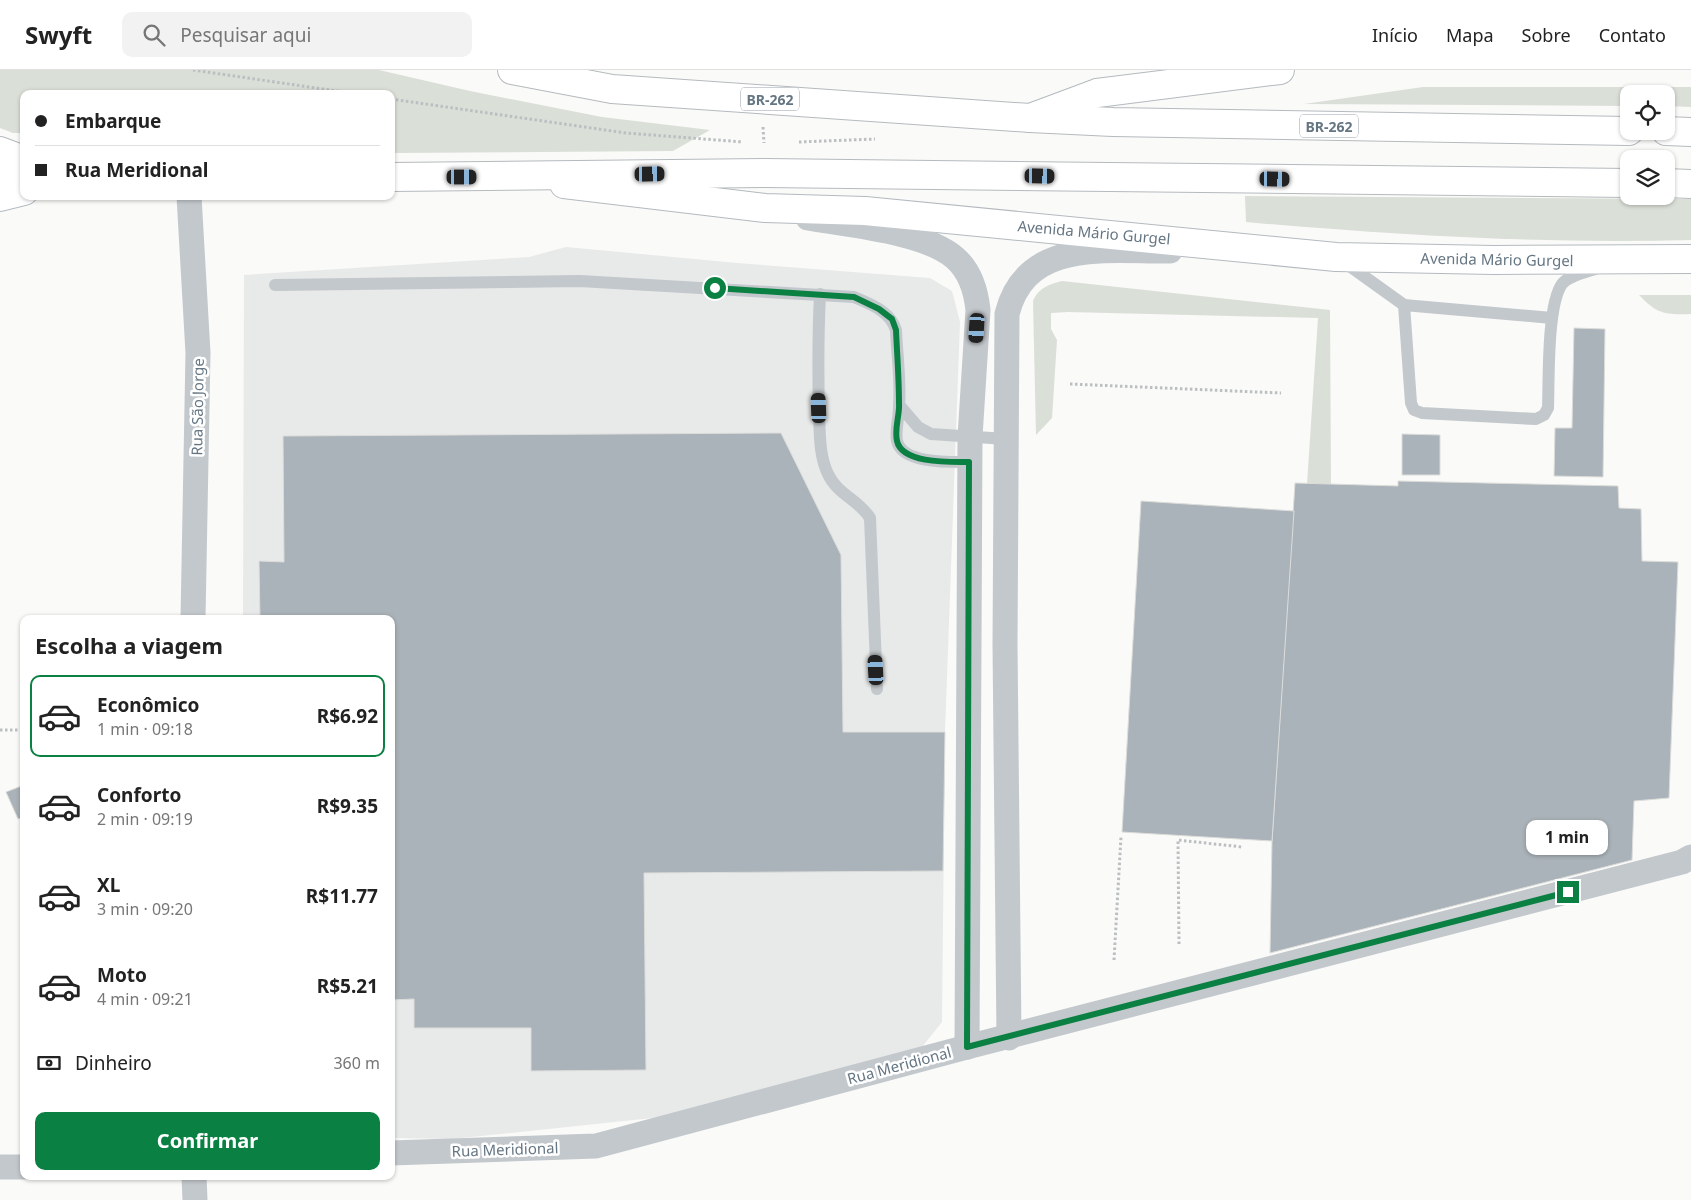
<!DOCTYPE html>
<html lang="pt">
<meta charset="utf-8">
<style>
body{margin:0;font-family:"Noto Sans",sans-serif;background:#f2f2f2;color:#222;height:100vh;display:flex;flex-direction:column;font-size:19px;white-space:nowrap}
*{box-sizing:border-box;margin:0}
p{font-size:16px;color:#767676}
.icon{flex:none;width:28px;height:28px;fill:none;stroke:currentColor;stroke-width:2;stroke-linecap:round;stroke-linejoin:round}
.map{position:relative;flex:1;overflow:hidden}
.drawer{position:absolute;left:20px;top:545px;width:375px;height:565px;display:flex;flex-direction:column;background:#fff;border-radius:10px;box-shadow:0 1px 4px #0004}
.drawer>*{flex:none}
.banner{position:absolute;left:20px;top:20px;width:375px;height:110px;border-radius:10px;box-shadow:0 1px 4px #0004;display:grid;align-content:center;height:110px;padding:0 15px;background:#fff}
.fabs{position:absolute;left:1620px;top:15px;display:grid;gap:10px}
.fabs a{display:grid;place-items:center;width:55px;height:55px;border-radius:10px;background:#fff;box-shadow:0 1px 4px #0004;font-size:25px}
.end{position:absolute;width:22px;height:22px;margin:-11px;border:6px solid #0b8043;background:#fff;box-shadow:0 0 0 2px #fff}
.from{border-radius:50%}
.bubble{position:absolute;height:35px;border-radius:10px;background:#fff;box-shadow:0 1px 4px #0004;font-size:16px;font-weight:700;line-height:35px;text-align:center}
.car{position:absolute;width:15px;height:30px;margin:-15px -8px;border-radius:6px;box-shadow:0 0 4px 1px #0007;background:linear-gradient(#222 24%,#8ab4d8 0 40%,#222 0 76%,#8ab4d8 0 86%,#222 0)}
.banner b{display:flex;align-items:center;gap:18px;height:48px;font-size:19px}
.banner b+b{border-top:1px solid #e0e0e0}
.banner i{width:12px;height:12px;background:#222}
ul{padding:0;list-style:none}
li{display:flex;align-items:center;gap:15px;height:82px;margin:0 10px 8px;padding:0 5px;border:2px solid transparent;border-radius:10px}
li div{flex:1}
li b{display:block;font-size:19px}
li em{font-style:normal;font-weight:700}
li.active{border-color:#0b8043}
li>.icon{width:45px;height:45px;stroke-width:1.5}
h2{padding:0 15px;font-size:22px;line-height:60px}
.pay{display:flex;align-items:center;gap:12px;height:55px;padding:0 15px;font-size:19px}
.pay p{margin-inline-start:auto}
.action{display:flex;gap:10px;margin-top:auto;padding:10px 15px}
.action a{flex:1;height:58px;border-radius:10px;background:#0b8043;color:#fff;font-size:20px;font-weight:700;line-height:58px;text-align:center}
header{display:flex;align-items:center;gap:30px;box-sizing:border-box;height:70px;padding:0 25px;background:#fff;border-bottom:1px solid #e0e0e0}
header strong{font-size:24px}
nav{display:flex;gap:28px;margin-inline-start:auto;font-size:18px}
.search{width:350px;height:45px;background:#f2f2f2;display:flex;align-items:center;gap:12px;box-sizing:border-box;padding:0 18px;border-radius:10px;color:#767676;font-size:19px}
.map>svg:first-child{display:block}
.built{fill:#e8e9e9}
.green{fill:#dadfd7}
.building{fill:#aab3b9;stroke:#dcdcda}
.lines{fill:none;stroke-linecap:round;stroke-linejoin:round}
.secondary-casing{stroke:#b3babf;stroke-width:30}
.primary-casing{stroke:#b5babe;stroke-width:30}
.path{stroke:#bbbfc2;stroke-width:3;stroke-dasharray:2.5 2.5;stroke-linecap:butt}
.lane{stroke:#c3c8cc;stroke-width:12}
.street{stroke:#c3c8cc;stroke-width:25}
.secondary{stroke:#fff;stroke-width:28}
.primary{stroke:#fff;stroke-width:28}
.route{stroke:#0b8043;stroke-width:6}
.labels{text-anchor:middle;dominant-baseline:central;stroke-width:5;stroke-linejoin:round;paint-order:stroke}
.shield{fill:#fff;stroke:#939fa8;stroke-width:1}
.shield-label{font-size:14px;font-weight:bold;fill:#657683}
.street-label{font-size:15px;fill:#657683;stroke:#fff}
</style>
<header>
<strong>Swyft</strong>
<div class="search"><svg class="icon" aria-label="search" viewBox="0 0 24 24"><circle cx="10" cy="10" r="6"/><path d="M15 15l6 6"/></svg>Pesquisar aqui</div>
<nav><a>Início</a><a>Mapa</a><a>Sobre</a><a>Contato</a></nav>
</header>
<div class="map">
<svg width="1691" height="1130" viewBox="0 0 1691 1130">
<rect width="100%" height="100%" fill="#fafaf8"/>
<path class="built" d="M566,177L737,193L930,208L952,221L960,252L945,662L942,952L922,977L681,1045L452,1069L391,1068V549H243L244,205L529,187Z"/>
<g class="green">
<path d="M0,0H379L470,21L602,47L710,60L673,81L391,83V24H24V63H13L0,58Z"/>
<path d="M1423,17H1691V37L1666,36V24H1629V36L1304,34Z"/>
<path d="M1245,126L1691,129V170C1542,174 1394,165 1246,152Z"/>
<path d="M1062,211L1330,240L1331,414H1307L1318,248L1068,242L1051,243V259L1057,270L1052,348L1036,365L1033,231C1038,218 1050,214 1062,211Z"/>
<path d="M1639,225H1691V244C1665,245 1657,244 1639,225Z"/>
</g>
<g class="building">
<path d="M1574,258L1605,259L1603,407L1554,406L1555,358H1572Z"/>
<path d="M781,363L841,485L843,662H945L943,801L644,803L646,1000L531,1001V958H414V929L391,930V549H260L259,491L284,492L283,366Z"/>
<path d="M1402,364L1440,365V405H1402Z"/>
<path d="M1398,411L1618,416L1619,438L1641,439L1642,491L1678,492L1669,728L1634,731L1632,790L1270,883L1272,771L1295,413L1398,416Z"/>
<path d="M1141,431L1294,441L1272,771L1122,762Z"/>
<path d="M24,715V747L18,749L6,722Z"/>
</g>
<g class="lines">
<g class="secondary-casing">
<g id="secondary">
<path d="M1030,48L1097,23L1280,0"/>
<path d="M564,114L765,138L865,141L1336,187L1494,190L1691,189"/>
<path d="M0,127L24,121"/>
</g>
</g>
<g class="primary-casing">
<g id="primary">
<path d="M512,0L612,19L1030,48L1113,52L1629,61"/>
<path d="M1666,61L1691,62"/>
<path d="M0,81L24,90"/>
<path d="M0,103L24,105"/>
<path d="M391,107L765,103L1629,113"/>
<path d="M1666,113L1691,114"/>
</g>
</g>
<g class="path">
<path d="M193,0L357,24"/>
<path d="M391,29L626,63L743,72"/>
<path d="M763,57L764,73"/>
<path d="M799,72L875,69"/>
<path d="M1070,314L1281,323"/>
<path d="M0,660H24"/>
<path d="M1179,874L1178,770L1242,777"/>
<path d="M1114,890L1121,767"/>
</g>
<g class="lane">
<path d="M1344,192L1404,235L1552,248"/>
<path d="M275,215L580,211L854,227C872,235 890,241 896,260C897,285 901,312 899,336C899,348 895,360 897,371C902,394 951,392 969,392"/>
<path d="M820,224C818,264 818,303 819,344C820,363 819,386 828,404C837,424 859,430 870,448L877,619"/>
<path d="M1404,235L1411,333L1414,340L1422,343L1536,349L1544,345L1548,338C1549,310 1547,235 1562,214C1569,205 1587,202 1598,198"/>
<path d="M899,335L918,357L931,364L1006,369"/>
</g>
<g class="street">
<path d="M189,126L198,283L193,549"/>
<path d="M808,148C847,155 926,162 955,188C970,201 976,221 978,240L970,367L967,977"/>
<path d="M1009,968L1005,574L1007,244C1026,167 1109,182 1170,181"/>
<path d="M391,1083L596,1076L967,977L1682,792L1691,787"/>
<path d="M0,1097H24"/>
<path d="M194,1106L195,1130"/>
</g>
<use href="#secondary" class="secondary"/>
<use href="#primary" class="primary"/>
</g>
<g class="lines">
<path class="route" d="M715,218L854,227L879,239L892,249L896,260C897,284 899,308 899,333C900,345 894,358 897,371C902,394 951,392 969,392L967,977L1568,822"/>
</g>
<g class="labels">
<g class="shield">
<rect x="741" y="17.5" width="58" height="23" rx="4"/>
<rect x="1300" y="44.5" width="58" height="23" rx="4"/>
</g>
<g class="shield-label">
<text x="770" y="29">BR-262</text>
<text x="1329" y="56">BR-262</text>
</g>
<g class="street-label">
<text transform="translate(1094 162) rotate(5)">Avenida Mário Gurgel</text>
<text transform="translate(1497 189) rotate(1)">Avenida Mário Gurgel</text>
<text transform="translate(197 337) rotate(-89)">Rua São Jorge</text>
<text transform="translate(899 995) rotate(-15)">Rua Meridional</text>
<text transform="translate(505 1079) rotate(-2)">Rua Meridional</text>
</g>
</g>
</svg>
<div class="fabs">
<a><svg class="icon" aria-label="locate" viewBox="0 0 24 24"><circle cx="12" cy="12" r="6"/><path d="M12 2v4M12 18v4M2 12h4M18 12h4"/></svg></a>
<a><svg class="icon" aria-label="layers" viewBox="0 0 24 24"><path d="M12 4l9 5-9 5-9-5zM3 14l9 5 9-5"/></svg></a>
</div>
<i class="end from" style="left:715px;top:218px"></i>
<i class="end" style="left:1568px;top:822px"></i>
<div class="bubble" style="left:1526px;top:750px;width:82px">1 min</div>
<i class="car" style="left:650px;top:104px;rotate:89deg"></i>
<i class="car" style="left:1040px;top:106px;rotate:91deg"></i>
<i class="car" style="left:462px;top:107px;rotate:90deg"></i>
<i class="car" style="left:1275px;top:109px;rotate:91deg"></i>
<i class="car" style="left:977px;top:258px;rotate:184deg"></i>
<i class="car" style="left:819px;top:338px;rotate:358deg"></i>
<i class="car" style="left:876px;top:600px;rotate:357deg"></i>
<div class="banner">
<b><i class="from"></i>Embarque</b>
<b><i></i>Rua Meridional</b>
</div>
<section class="drawer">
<h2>Escolha a viagem</h2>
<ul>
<li class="active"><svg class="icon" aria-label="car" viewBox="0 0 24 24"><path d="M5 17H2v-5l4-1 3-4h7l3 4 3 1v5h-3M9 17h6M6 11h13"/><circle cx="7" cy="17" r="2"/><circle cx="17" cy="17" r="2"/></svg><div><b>Econômico</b><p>1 min · 09:18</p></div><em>R$6.92</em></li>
<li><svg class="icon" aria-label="car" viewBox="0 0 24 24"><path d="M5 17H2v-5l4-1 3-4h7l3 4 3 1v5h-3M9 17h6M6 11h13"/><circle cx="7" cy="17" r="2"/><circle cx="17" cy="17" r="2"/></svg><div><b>Conforto</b><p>2 min · 09:19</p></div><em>R$9.35</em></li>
<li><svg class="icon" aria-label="car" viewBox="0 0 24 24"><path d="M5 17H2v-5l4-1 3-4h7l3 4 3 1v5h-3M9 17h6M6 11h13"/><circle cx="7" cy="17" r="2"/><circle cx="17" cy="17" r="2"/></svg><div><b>XL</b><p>3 min · 09:20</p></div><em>R$11.77</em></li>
<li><svg class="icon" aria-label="car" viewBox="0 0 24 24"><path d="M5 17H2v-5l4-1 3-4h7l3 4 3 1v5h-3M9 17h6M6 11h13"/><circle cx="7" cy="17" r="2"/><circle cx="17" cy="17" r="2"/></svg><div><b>Moto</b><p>4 min · 09:21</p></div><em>R$5.21</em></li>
</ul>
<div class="pay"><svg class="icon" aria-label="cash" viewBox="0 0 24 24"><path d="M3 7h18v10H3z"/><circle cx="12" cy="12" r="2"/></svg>Dinheiro<p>360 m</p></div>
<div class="action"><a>Confirmar</a></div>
</section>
</div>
